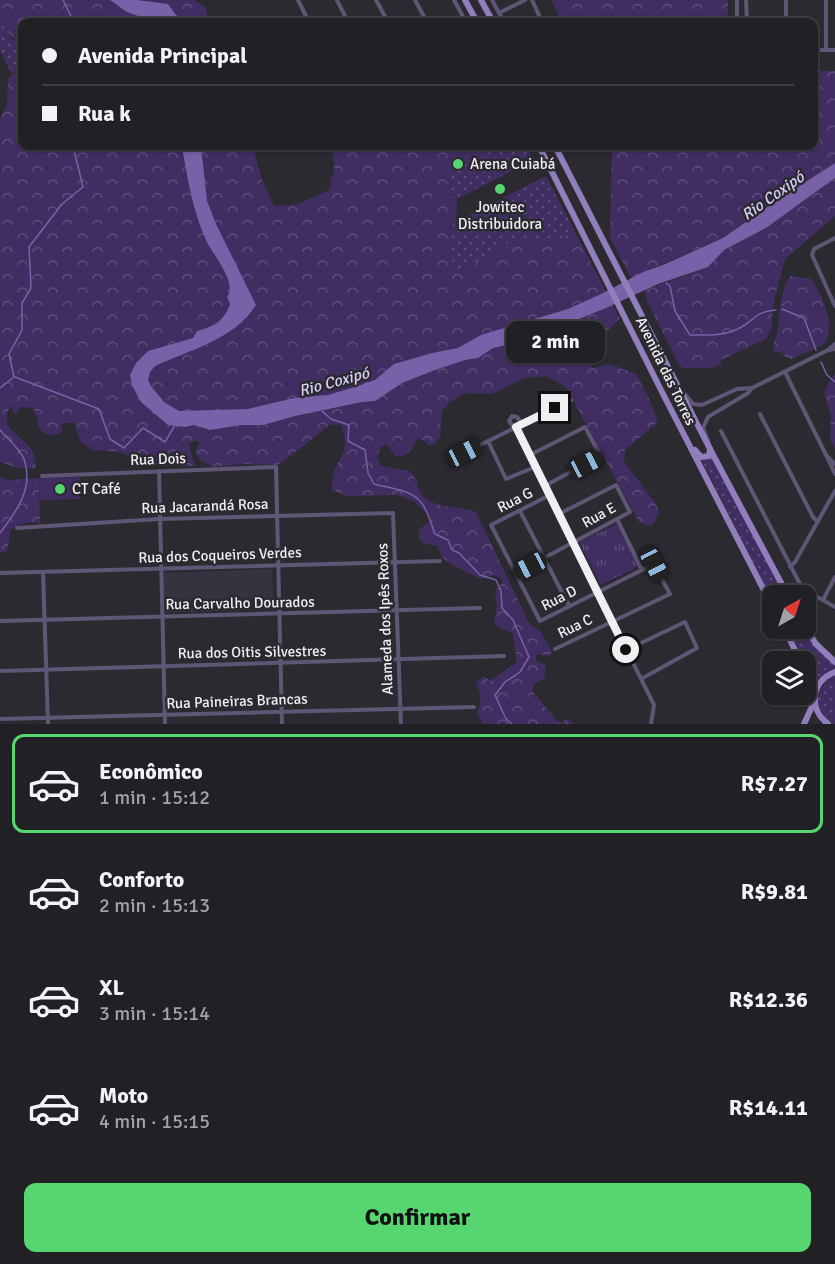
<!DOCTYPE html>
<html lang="pt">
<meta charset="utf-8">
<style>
body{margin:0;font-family:Signika,sans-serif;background:#29282d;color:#f1f3f6;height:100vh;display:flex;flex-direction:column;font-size:22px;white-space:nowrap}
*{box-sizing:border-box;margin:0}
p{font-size:20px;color:#a2a3a7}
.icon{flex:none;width:33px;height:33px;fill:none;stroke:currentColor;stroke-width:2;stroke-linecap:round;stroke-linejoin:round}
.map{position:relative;height:724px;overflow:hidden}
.sheet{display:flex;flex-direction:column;background:#212025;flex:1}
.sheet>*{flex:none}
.hud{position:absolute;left:18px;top:18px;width:800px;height:132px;border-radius:12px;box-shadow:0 2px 4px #0004,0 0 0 2px #3e3e42;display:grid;align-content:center;height:132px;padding:0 24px;background:#212025}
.needle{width:39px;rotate:39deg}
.buttons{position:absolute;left:762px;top:585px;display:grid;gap:12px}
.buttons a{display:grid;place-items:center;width:54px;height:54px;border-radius:12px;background:#212025;box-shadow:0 2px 4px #0004,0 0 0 2px #3e3e42;font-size:30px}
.end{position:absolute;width:27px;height:27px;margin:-14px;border:8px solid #efeef2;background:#111;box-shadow:0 0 0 3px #111}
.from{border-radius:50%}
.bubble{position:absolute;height:42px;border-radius:12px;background:#212025;box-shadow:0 2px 4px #0004,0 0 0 2px #3e3e42;font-size:20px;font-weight:700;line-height:42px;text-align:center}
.car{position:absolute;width:18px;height:36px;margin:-18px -9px;border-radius:8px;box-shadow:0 0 4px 2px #0007;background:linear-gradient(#222 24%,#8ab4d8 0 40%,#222 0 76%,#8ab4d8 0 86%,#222 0)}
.hud b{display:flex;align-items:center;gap:21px;height:57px;font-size:22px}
.hud b+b{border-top:2px solid #3e3e42}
.hud i{width:15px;height:15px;background:#f1f3f6}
ul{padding:10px 0 0;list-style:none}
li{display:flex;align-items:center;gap:18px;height:99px;margin:0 12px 9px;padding:0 12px;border:3px solid transparent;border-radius:12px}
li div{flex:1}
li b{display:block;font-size:22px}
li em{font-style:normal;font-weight:700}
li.selected{border-color:#57d570}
li>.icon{width:54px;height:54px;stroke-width:1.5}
.action{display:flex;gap:12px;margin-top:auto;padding:12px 24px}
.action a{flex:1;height:69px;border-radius:12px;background:#57d570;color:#111;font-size:24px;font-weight:700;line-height:69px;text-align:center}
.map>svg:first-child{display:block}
.built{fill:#36323f}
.grass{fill:url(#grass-dots)}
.forest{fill:url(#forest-crowns)}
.park{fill:url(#park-tufts)}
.pitch{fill:#402e62}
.water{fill:#7861a8}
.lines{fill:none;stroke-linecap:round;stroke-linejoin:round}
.stream{stroke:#7861a8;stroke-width:1.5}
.street{stroke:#5e5674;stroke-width:4}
.primary{stroke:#917ebc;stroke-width:6}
.route{stroke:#efeef2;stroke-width:8}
.poi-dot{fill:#57d570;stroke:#2c2a31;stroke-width:2}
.labels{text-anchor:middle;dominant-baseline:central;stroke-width:5;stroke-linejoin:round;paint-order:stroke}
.poi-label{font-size:15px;fill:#efeef2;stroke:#2c2a31;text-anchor:start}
.street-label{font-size:15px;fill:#efeef2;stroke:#2c2a31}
.water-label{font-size:16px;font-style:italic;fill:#d7ccf4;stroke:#2c2a31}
</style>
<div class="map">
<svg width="835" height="724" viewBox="0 0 835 724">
<defs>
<pattern id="grass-dots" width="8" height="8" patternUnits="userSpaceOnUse" patternTransform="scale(1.5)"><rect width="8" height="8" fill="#402e62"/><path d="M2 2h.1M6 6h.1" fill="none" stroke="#5c4d79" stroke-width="1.8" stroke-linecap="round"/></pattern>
<pattern id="forest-crowns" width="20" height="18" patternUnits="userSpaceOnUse" patternTransform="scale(1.5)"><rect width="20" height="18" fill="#402e62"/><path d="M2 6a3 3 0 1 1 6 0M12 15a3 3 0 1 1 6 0" fill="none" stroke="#5c4d79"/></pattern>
<pattern id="park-tufts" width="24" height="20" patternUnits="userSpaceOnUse" patternTransform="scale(1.5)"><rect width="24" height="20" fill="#402e62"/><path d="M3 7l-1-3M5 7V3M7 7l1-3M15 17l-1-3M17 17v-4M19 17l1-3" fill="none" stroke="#5c4d79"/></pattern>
</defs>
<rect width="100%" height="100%" fill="#2c2a31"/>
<path class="built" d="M272,569L274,609L165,613L163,573Z"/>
<g class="grass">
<path d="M0,23L6,27L11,39L17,43L22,53V68L12,74L0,51Z"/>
<path d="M501,146H526L533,160L457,199L456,222L546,176L572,226L562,241L539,238L457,273L451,258L454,197L444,189L451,177V171Z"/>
<path d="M712,457L784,595L772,596V599L701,459Z"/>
<path d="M788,629H802L818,650L835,664V668L814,683L806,662Z"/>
<path d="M835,675V724H834C811,711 814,686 835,675Z"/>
</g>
<g class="forest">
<path d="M0,0H194L205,7L209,22H22V53C19,47 5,26 0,23Z"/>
<path d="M551,0H728V22H562Z"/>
<path d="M22,68V146H253L261,177L274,206L299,204L329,190L334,169L332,146H432L437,150L454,148L451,177L444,188L454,197L451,258L457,272L482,260L499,247L516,239L539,238L562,240L572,226L620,319L585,350L592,368L610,364L636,374L649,399L658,422L625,450L624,462L654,501L660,512L652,526L639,522L566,387L546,376L524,378L492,394L465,393L450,402L442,411L440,437L434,445H428L423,440L417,439C412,449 407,459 395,456L387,444L381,447L377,457L381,466L410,471C419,481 416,484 421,493C429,509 461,506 476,512L529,623L540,631L552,652L549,656L537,654L536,661L546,665L544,679L535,683L532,691L559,723L568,719L574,724H483L477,713C482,701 481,694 476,682L484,676L490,681L517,662L513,633L501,629L494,623L497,607L495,591L502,583L501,578L493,575L482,579C475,577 450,564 445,560C442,557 439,550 437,546L423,543L419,539V530L432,519L414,501L398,495L348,496L332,490C330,466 344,461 345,444C345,438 343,431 341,425C331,423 326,426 319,434L278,465L244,464L214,467L200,460L195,450L199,445L198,440L190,443V449L195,466H160L120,452L92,450L80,441L74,423H61L62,432L54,436C29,429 45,424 32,408L21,407L15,414L10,406C0,429 17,433 29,446C35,453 35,460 36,469L14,467L0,462V119L7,104L8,78Z"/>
<path d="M813,71H835V163L779,199L723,238L631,278L610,238L612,146H813Z"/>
<path d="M835,178V216L785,259L774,300L771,330L766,339L721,360V364L713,368H683L679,365L647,301L645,290L708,267L724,250L766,228Z"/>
<path d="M790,276L811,279C822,294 835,325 826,342C817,349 803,353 792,359L787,358L780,352H773C772,344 777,337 778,329C780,312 780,290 790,276Z"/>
<path d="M835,373V449L830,438L831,415L824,392Z"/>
<path d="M0,477L8,480L39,478L40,523L27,522L11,529L7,551L0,552Z"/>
</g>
<path class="park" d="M617,524L639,566L601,585L579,542Z"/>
<g class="pitch">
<path d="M454,146H501L451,171Z"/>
<path d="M80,477V499L40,500L39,478Z"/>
</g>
<g class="water">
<path d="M110,0H137L168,4L181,22H155L127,12Z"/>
<path d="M182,146H201L207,201L216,224L256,305C235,339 190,350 155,366L150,372L148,380L151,386L164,402L179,411L248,409L294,398L328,395L355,387L375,380L394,364L432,353L458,348L481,335L568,309L599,295L643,272L663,265L723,238L779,199L835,163V178L766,228L724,250L708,267L658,284L606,308L527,340L493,348L478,358L465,360L435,370L402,383L375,401L362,402L295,416L263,425H241L210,430L194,425L185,427L168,425L141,402L132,385L130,375L136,363L148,351L193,338L197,331C214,327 225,320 230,304L227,297C238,283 213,255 206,240C193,211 187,177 182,146Z"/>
</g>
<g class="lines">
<g class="stream">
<path d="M63,0L74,22"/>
<path d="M666,283L670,286L675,311L690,335C707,335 722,336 738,329C755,321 753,312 776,310"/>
<path d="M782,309L804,318L816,350"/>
<path d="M821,362L827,375L835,382"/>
<path d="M15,377L99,409L110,439L124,448L143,428L165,442L175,425"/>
<path d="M0,388L14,377L9,354L22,330V303L31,288L29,247L62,204L83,187L73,146"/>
<path d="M322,411L331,419L349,425L348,441L365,450L368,473L374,484C388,488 408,489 419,500C427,507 431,524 435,534L448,540L452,550L459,553L480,575L496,580L501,591L502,608L513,620L529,657L520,672L505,682L495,695L506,719L512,724"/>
<path d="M0,430C7,438 20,449 24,459C34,488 17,511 0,533"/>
</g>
<g class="street">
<path d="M298,0L309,22"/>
<path d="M337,0L348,22"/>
<path d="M376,0L388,22"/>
<path d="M415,0L427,22"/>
<path d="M454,0L466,22"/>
<path d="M492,0L504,22"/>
<path d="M532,0L542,22"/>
<path d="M737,0V22"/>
<path d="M746,0L747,22"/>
<path d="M826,0V50"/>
<path d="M499,13L525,0"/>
<path d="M786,22V0"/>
<path d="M813,50H835"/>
<path d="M835,238L814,249L812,255L835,306"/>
<path d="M835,344L828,350L835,349"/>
<path d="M785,372L826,455"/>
<path d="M684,393L693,404L702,405L737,389L752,388"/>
<path d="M760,414L813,517L818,522"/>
<path d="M516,427L654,705L651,724"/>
<path d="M514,428L509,421L512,416L517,417L522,424"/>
<path d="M721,431L802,588L835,607"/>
<path d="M488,441L506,479L535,467"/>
<path d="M710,446L703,428L708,417L748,393L752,388L828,350"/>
<path d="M464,453L571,400"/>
<path d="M530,455L585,427L599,453V456L545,486"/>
<path d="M835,464L826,455L835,474"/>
<path d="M159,471L165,724"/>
<path d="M42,476L276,467L282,724"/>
<path d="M550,495L491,525L540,621L654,564L670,594L555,649"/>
<path d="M520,511L569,606"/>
<path d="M617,519L642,570"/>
<path d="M17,528L159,519L393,513L401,724"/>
<path d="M790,567L795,562L835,491"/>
<path d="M43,572L48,724"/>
<path d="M0,573L440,561"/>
<path d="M516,573L630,512L616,485L559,514"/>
<path d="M823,600L835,577"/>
<path d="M0,621L480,608"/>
<path d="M626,650L685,622L697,648L641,679"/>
<path d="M0,671L504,656"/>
<path d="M0,719L474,707"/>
</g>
<g class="primary">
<path d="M465,0L477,22"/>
<path d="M481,0L493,22"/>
<path d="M539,146L662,392L772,606"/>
<path d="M555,146L710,449L788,596"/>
<path d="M695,450L701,457L709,456L710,449"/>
<path d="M784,628L801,662"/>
<path d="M806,628L816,644L835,662"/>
<path d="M806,669L814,694"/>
<path d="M804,724L814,702"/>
<path d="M828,724C808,709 811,681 835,672"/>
</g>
</g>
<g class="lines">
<path class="route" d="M555,408L516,427L626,650"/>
</g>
<g class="poi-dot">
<circle cx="458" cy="164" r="6"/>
<circle cx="500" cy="189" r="6"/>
<circle cx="60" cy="489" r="6"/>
</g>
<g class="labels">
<g class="poi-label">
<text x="470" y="164">Arena Cuiabá</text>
<text x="500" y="207" text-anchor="middle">Jowitec<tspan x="500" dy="17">Distribuidora</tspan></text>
<text x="72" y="489">CT Café</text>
</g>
<g class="street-label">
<text transform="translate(666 371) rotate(64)">Avenida das Torres</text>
<text transform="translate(158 459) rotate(-2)">Rua Dois</text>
<text transform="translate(515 500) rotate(-27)">Rua G</text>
<text transform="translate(205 506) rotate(-2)">Rua Jacarandá Rosa</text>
<text transform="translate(599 515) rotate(-29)">Rua E</text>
<text transform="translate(220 555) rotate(-2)">Rua dos Coqueiros Verdes</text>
<text transform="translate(559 598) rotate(-27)">Rua D</text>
<text transform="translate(240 603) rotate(-1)">Rua Carvalho Dourados</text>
<text transform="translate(385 619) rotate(-92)">Alameda dos Ipês Roxos</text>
<text transform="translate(575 626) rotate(-26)">Rua C</text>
<text transform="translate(252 652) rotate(-1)">Rua dos Oitis Silvestres</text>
<text transform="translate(237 701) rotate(-2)">Rua Paineiras Brancas</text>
</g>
<g class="water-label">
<text transform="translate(773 196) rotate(-35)">Rio Coxipó</text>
<text transform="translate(334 382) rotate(-15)">Rio Coxipó</text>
</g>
</g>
</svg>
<div class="buttons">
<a><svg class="needle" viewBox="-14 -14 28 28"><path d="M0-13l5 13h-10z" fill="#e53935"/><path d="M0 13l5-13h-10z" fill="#a2a3a7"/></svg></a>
<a><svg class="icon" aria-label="layers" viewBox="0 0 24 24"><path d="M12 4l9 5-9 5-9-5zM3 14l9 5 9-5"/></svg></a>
</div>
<i class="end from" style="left:626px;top:650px"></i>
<i class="end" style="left:555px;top:408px"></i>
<div class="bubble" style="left:506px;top:321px;width:99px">2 min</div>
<i class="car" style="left:464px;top:453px;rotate:63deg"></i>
<i class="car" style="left:586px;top:464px;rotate:62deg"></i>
<i class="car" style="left:654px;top:564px;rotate:152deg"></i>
<i class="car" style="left:530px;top:566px;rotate:242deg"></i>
<div class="hud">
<b><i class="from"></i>Avenida Principal</b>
<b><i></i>Rua k</b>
</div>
</div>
<section class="sheet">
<ul>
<li class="selected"><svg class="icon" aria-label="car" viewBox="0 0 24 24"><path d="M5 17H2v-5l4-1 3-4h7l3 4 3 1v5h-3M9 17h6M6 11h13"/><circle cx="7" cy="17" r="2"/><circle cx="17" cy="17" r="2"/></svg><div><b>Econômico</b><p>1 min · 15:12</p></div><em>R$7.27</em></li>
<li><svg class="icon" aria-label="car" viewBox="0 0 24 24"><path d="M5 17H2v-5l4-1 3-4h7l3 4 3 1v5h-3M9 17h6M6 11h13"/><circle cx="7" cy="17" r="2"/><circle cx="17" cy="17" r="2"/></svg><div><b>Conforto</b><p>2 min · 15:13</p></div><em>R$9.81</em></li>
<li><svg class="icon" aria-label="car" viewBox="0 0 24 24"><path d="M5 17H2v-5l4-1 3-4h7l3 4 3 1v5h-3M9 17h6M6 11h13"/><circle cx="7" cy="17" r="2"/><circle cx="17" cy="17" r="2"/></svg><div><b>XL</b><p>3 min · 15:14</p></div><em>R$12.36</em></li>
<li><svg class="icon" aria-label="car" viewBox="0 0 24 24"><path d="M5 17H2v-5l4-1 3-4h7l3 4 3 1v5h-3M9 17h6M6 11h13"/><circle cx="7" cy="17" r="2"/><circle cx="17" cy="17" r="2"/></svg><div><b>Moto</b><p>4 min · 15:15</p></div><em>R$14.11</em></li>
</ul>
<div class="action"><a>Confirmar</a></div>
</section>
